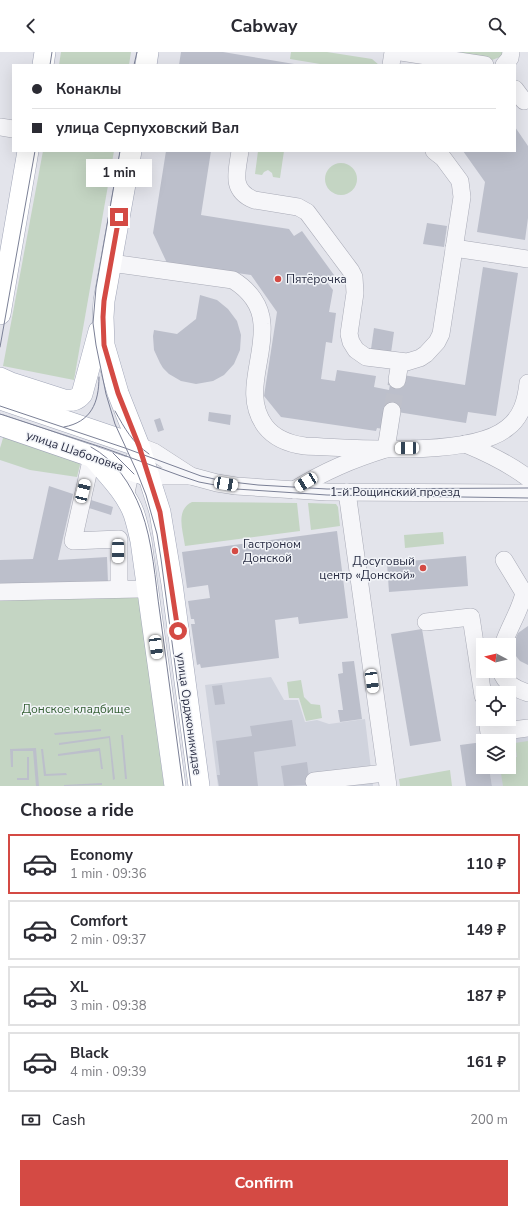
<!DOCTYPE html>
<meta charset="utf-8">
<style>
body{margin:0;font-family:"Nunito Sans",sans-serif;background:#f2f2f3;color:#2b2b33;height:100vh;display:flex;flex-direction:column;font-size:15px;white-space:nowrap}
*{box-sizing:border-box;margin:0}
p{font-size:13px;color:#7c7c81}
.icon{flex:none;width:22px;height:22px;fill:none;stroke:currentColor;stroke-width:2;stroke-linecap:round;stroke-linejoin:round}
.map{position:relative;height:734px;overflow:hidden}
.sheet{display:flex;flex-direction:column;background:#fff;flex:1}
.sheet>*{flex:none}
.guide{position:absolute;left:12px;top:12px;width:504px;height:88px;border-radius:0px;box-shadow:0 4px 16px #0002;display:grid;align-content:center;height:88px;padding:0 20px;background:#fff}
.needle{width:26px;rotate:277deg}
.buttons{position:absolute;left:476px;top:586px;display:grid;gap:8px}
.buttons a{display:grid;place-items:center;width:40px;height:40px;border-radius:0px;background:#fff;box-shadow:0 4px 16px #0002;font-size:20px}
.end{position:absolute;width:18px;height:18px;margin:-9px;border:5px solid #d44a44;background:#fff;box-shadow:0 0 0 2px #fff}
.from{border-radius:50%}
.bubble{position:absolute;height:28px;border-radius:0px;background:#fff;box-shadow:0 4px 16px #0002;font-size:13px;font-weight:700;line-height:28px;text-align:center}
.car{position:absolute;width:12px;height:24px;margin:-12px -6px;border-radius:5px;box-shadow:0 0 3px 1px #0007;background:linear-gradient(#fff 24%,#345 0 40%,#fff 0 76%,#345 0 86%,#fff 0)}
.guide b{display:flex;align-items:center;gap:14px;height:38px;font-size:15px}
.guide b+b{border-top:1px solid #e1e1e2}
.guide i{width:10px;height:10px;background:#2b2b33}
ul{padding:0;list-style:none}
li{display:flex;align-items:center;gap:12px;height:60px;margin:0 8px 6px;padding:0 12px;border:2px solid #e1e1e2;border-radius:0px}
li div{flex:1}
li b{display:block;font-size:15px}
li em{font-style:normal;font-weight:700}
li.selected{border-color:#d44a44}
li>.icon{width:36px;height:36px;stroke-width:1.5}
h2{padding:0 20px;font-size:18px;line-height:48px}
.pay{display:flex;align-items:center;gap:10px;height:44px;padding:0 20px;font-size:15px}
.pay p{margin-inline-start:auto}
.cta{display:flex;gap:8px;margin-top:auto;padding:8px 20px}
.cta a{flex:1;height:46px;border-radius:0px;background:#d44a44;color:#fff;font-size:16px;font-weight:700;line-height:46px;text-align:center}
header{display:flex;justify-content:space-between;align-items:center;height:52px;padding:0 20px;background:#fff;font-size:18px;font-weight:700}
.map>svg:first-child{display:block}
.built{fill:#d0d3dd}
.green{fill:#c4d5c3}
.building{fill:#bcbfcb}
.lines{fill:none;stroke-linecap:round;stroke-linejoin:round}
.minor-tunnel{stroke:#bec0ca;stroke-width:17;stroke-dasharray:17 8;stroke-linecap:butt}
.minor-casing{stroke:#a8aab6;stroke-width:18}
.major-casing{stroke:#a1a6b8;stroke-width:22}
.minor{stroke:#f6f6f9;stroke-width:17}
.major{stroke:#fff;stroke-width:21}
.tram{stroke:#7b8096;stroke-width:1}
.route{stroke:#d44a44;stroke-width:5}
.poi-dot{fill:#d44a44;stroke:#f2f4f8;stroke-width:1.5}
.labels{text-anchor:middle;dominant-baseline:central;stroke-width:3;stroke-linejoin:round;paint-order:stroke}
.poi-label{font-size:12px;fill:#2a2e44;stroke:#f2f4f8;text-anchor:start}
.street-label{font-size:12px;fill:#2a2e44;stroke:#f2f4f8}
.park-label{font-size:12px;fill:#366136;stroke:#f2f4f8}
</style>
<header><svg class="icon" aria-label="back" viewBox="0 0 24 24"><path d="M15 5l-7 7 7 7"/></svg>Cabway<svg class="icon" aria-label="search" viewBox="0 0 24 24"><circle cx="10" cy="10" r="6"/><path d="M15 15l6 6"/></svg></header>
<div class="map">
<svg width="528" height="734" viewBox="0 0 528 734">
<rect width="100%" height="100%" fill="#e3e4eb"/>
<g class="built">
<path d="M271,625L284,648H298L305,670L317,668L329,672L365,667L373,734H218L205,633Z"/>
<path d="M528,683V734H492L489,715H509V701H510L508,686Z"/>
</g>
<g class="green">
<path d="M61,0H131L129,13H59Z"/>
<path d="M291,0H327L372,7L379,13H326L290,7Z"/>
<path d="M440,0H505L500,5L492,8Z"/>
<path d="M43,99H114L74,328L3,314Z"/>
<path d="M258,99H284L280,126L273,125L272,121L268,118L264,120L262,123L255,122Z"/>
<circle cx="341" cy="127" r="16"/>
<path d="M4,383L81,409L77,425L30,418L0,408V396Z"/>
<path d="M192,450L297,451L300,479L185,494C183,479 175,458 192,450Z"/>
<path d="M308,451L336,452L338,455L340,474L311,478Z"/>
<path d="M443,480L444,492L405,496L404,483Z"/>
<path d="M139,544L164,734H0V545Z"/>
<path d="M301,628L304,645L311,652L320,653L322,666L306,669L299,646H289L287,630Z"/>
<path d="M528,689V734H503L500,715H509V706L517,705L515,691Z"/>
<path d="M450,718L452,734H400L399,727Z"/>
</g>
<g class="building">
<path d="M181,0H223L300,13H179Z"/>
<path d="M515,75L528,94V166L525,188L477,180L485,130L463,99H515Z"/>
<path d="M166,99H211L201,163L289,177L294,184L302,179L334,223L326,229L333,238L329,260L336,261L332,291L326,290L321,327L335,329L337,318L376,324L374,335L389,338L391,327L403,323L465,333L483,215L518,221L496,364L468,360L466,371L385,358L383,377L377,376L376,379L281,365L264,344L277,260L251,223L167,211L153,181Z"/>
<path d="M427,171L447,174L444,195L423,192Z"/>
<path d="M200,243L217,248L228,257L237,269L241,283L240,298L234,312L224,323L213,329L196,332L181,329L169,322L163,316L160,311L154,298L153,284L154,278L177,282L196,267Z"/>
<path d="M374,276L394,280L391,301L371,297Z"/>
<path d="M209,360L231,363L230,373L208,369Z"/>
<path d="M160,366L164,378L158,380L154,368Z"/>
<path d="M49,434L73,442L58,508L107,505L108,531L0,535V508L33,507Z"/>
<path d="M91,448L113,455L111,463L89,456Z"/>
<path d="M337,479L348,566L299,572L298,565L275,568L279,606L201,616L200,612L197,613L191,572H195L194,567H191L188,549L210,546L208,533L187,536L182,500Z"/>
<path d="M466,504L468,534L389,540L387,511Z"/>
<path d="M528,574V613L520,609L515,603L514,595L515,588L518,581Z"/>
<path d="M422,577L441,689L410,694L391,582Z"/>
<path d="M354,609L362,667L340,670L338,658H343L338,622L343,621L342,610Z"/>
<path d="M222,633L225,652L215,653L212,634Z"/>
<path d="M292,668L296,694L254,700L258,734H219L217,723H220L216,689L252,684L250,674Z"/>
<path d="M101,677V679L55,683L54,681Z"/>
<path d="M121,683H123L127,727H125Z"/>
<path d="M110,684L115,727L113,728L109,686L59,693V691Z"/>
<path d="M483,690V715H489L492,734H466L460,693Z"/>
<path d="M36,696L39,734H36L33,699H13V715H11L10,697Z"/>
<path d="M100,696L103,717H101L99,699L58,704V702Z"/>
<path d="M41,697H43L46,722L66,721L67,723L44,724Z"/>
<path d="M27,705H29V728H17V726H27Z"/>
<path d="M307,710L310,733L284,734L281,714Z"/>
<path d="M102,731V733L64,734V733Z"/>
</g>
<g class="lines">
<path class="minor-tunnel" d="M392,359L397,328"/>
<g class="minor-casing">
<g id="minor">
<path d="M401,0L485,13"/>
<path d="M391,13L393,0"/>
<path d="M504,13L510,6L511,0"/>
<path d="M515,37L524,49"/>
<path d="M0,75L13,77"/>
<path d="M240,99C237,120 230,138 254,148L298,155L307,160L351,219L354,225L355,241L349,282L351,290L356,298L366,305L407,310L420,306L426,302L437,290L441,282L462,145L460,129L443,106L434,99"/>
<path d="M454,196L528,207"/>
<path d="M111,211L233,228C249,238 261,253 262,272C265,307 242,342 265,374C275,387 289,392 305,394C353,396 470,406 507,376C522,365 526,348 528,331"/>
<path d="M397,328L400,310"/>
<path d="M465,392C487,401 508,411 528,426"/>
<path d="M92,404L73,489L119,487V537"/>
<path d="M149,424H191"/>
<path d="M294,438C325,419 351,408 386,397L392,359"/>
<path d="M347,440L388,734"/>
<path d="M125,445L131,418L139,394L154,400L191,424L217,431L236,434L327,440L528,441"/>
<path d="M0,540L138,537L148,536"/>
<path d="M426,570L471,565L483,644"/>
<path d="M503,593C509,575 520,559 524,541L504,508"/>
<path d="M501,619C505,632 516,637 528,641"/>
<path d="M487,667L489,681L528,676"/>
<path d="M314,729L385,721"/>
</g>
</g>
<g class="major-casing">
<g id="major">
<path d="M43,13L45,0"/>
<path d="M146,13L148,0"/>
<path d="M131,99L104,249L103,265L104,293L118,341L139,394L160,460L172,532L199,734"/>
<path d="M0,262L28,99"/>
<path d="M0,326L11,331L64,348C73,349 77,348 82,342L99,279"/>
<path d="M0,347L139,394"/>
<path d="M0,373L149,424"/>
<path d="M92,404C107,422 126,440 134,462C137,471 139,480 141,489L175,734"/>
</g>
</g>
<use href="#minor" class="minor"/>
<use href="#major" class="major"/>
<g class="tram">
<path d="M50,13L52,0"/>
<path d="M134,13L137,0"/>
<path d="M120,99L96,236L93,271L96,293L106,342L115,372L137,420L146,443L157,482L161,507L191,734"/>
<path d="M0,295L35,99"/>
<path d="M0,354L125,396L201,424L223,429L258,433L327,437L528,436"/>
<path d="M115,359C125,377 132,390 149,402"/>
<path d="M0,362L104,396L181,424L199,430L236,437L327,443L528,446"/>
<path d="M64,375C91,370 99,351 99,325"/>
<path d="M91,395C115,408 131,432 141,458C153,490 155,528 160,562C168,619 175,677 183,734"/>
<path d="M113,401L134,422"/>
</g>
</g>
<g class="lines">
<path class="route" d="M119,165L104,249L103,265L104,293L118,341L139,394L160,460L178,579"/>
</g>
<g class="poi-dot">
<circle cx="278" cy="227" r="4"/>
<circle cx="235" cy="499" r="4"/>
<circle cx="423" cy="516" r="4"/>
</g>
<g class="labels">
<g class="poi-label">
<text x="286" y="227">Пятёрочка</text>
<text x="243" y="492">Гастроном<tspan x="243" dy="14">Донской</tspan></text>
<text x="415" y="509" text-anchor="end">Досуговый<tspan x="415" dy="14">центр «Донской»</tspan></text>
</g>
<g class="street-label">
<text transform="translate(75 399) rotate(19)">улица Шаболовка</text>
<text x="395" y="440">1-й Рощинский проезд</text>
<text transform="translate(189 662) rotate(82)">улица Орджоникидзе</text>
</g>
<g class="park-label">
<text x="76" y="657">Донское кладбище</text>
</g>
</g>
</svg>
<div class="buttons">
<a><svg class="needle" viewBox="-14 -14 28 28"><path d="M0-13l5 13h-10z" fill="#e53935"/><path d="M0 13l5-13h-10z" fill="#7c7c81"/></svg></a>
<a><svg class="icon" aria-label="locate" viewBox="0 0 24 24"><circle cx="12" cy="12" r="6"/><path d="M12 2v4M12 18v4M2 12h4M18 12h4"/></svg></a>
<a><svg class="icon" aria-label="layers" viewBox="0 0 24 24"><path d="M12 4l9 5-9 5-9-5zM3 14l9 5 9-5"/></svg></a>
</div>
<i class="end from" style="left:178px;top:579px"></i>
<i class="end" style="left:119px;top:165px"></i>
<div class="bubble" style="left:86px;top:107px;width:66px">1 min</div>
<i class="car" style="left:407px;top:396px;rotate:269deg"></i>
<i class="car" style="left:306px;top:430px;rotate:239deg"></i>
<i class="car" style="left:226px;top:432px;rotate:100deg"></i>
<i class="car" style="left:83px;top:439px;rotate:14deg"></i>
<i class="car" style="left:118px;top:499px;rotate:180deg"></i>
<i class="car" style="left:156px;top:595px;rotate:172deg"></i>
<i class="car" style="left:372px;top:629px;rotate:172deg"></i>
<div class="guide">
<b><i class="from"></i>Конаклы</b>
<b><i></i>улица Серпуховский Вал</b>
</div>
</div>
<section class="sheet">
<h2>Choose a ride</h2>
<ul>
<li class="selected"><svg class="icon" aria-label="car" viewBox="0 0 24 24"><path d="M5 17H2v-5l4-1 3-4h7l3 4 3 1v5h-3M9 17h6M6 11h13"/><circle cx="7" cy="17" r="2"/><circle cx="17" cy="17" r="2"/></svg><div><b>Economy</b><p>1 min · 09:36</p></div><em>110 ₽</em></li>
<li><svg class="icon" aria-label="car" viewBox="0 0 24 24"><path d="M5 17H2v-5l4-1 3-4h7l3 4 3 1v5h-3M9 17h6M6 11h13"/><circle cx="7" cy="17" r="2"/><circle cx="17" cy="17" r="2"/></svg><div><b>Comfort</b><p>2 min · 09:37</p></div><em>149 ₽</em></li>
<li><svg class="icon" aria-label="car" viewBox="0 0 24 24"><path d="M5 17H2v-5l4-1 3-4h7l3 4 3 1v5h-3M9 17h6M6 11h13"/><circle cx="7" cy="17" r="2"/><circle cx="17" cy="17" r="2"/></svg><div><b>XL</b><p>3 min · 09:38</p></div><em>187 ₽</em></li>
<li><svg class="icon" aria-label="car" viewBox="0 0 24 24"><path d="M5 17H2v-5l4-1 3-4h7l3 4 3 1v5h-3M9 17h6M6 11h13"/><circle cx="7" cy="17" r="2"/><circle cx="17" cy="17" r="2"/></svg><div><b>Black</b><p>4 min · 09:39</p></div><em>161 ₽</em></li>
</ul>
<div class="pay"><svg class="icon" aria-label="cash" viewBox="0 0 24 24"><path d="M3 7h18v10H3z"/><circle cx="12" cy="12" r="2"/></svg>Cash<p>200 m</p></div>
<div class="cta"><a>Confirm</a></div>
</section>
